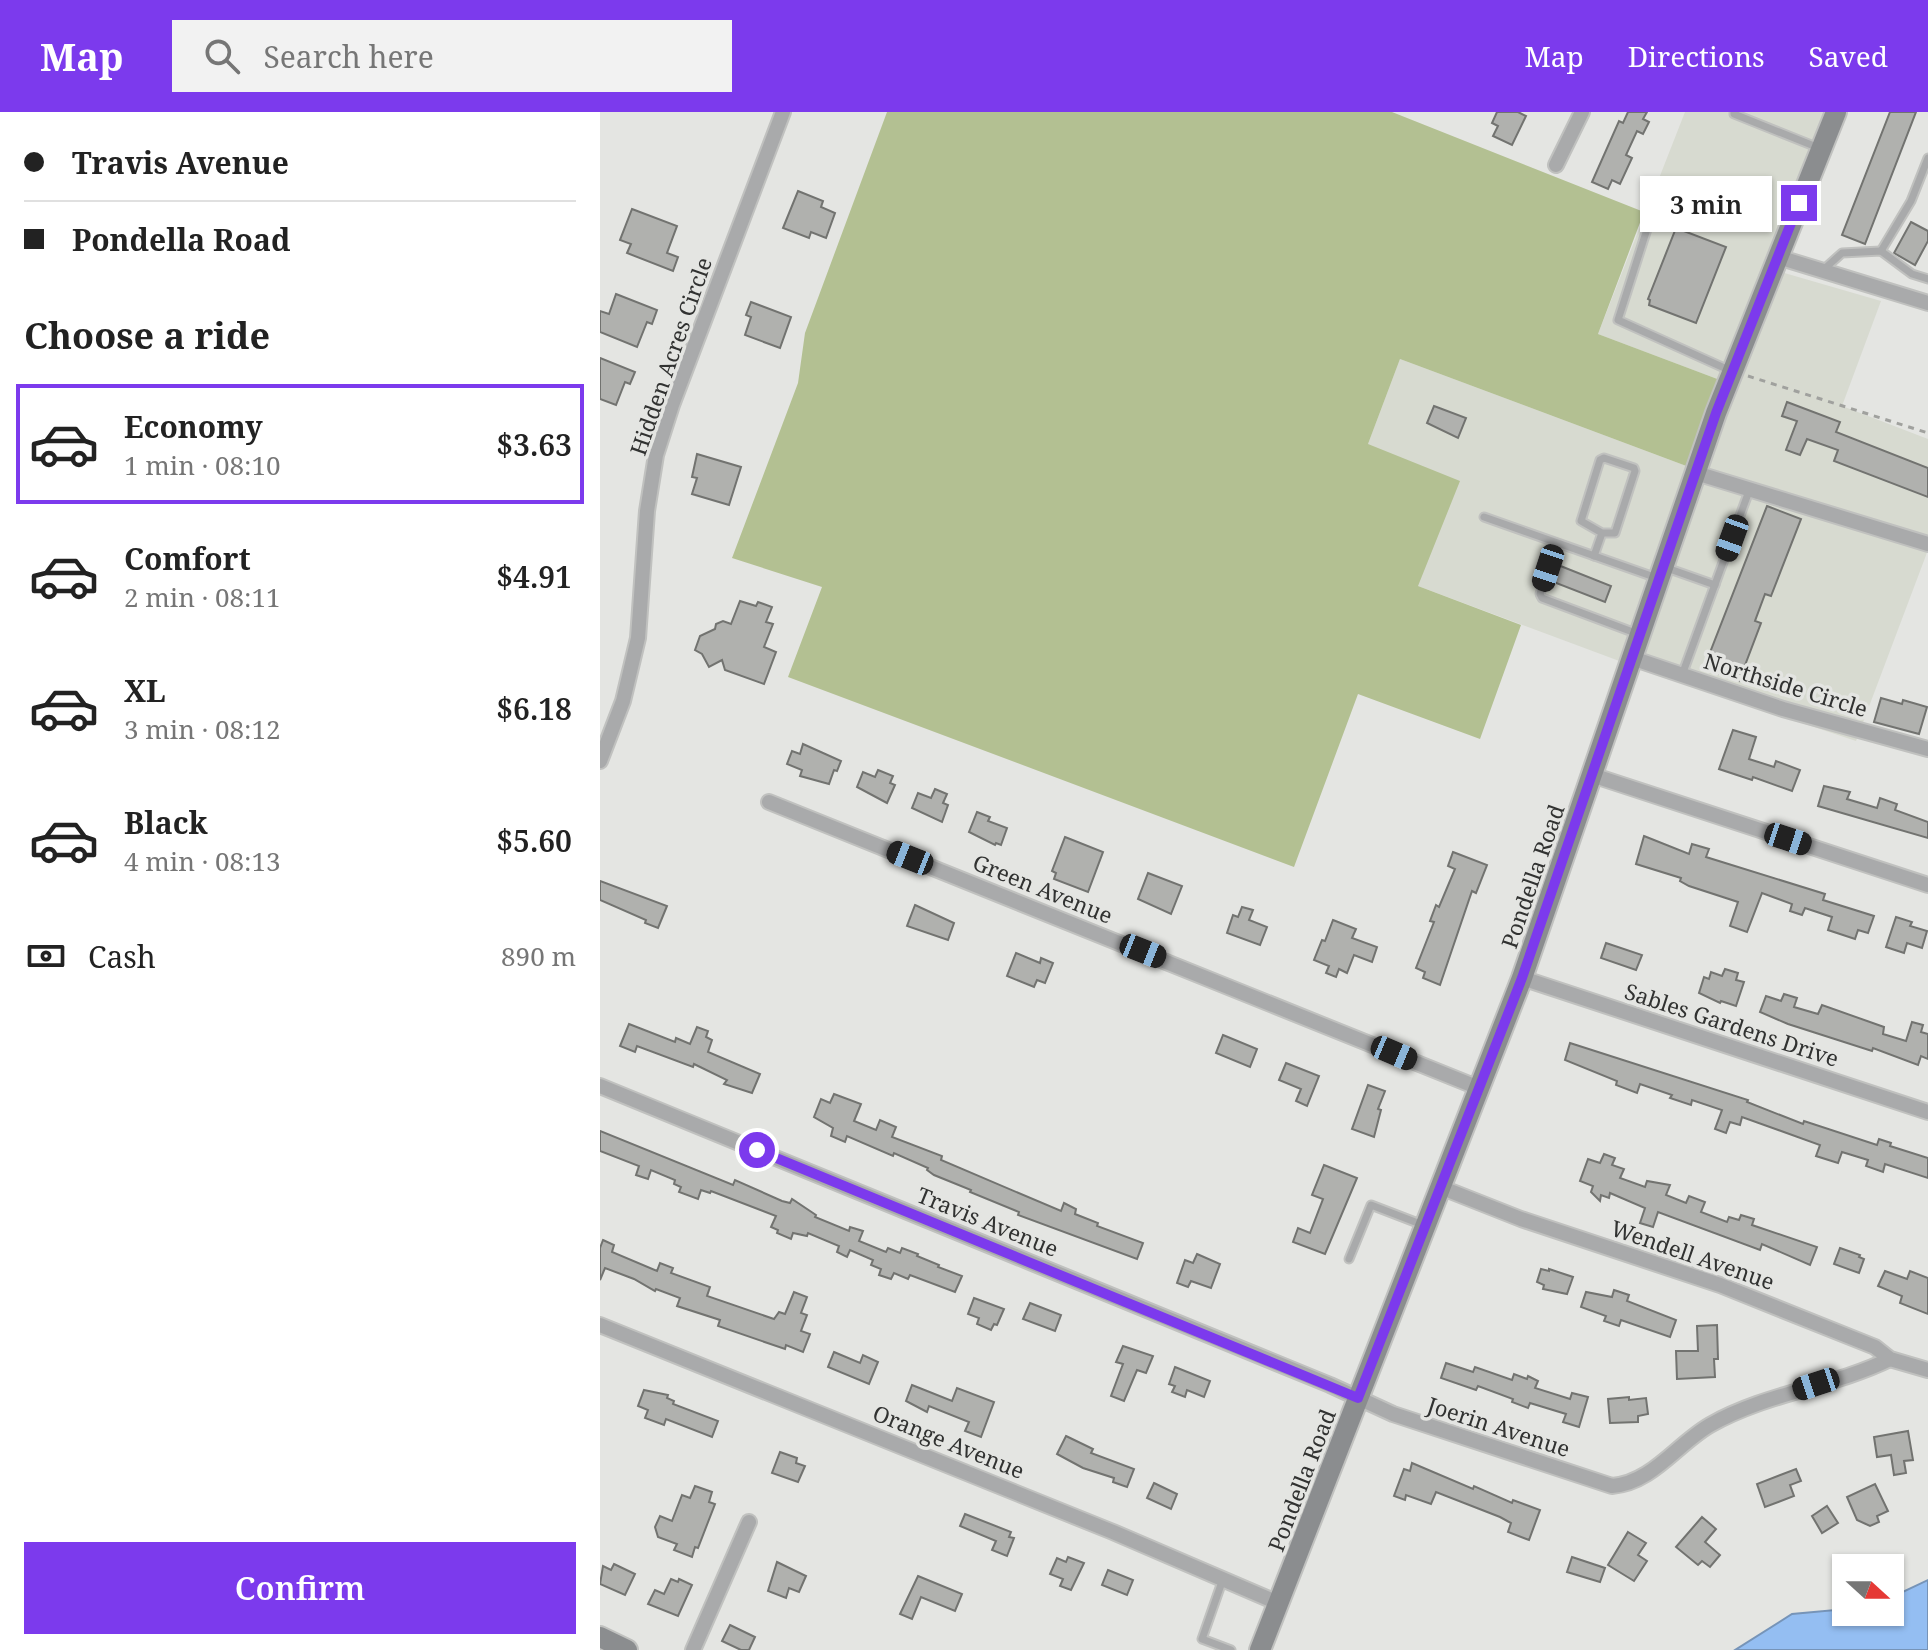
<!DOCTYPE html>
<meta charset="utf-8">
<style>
body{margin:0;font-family:"Noto Serif",serif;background:#f2f2f2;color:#222;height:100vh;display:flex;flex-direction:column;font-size:30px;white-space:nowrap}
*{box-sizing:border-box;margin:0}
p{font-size:26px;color:#767676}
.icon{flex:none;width:44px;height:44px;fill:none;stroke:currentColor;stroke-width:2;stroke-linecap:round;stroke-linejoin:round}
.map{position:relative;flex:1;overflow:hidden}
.side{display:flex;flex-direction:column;background:#fff;width:600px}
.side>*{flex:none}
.top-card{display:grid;align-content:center;height:176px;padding:0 24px;background:#fff}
.needle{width:52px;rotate:111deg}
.fabs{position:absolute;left:1232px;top:1442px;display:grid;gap:16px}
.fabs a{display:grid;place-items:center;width:72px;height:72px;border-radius:0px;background:#fff;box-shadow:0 2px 6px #0004;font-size:40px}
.end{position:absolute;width:36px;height:36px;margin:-18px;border:10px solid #7c3aed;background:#fff;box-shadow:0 0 0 4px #fff}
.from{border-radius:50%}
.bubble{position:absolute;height:56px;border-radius:0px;background:#fff;box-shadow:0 2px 6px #0004;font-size:26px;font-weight:600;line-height:56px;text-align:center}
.car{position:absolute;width:24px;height:48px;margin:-24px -12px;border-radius:10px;box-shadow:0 0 6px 2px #0007;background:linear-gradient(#222 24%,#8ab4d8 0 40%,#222 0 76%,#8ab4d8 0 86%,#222 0)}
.top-card b{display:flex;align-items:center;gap:28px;height:76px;font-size:30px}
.top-card b+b{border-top:2px solid #e0e0e0}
.top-card i{width:20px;height:20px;background:#222}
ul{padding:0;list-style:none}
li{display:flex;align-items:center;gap:24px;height:120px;margin:0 16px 12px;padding:0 8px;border:4px solid transparent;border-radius:0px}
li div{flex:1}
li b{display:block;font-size:30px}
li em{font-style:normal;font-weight:600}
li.selected{border-color:#7c3aed}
li>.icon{width:72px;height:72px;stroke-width:1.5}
h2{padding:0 24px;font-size:36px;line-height:96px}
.pay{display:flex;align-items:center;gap:20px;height:88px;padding:0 24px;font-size:30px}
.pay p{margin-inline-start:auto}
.cta{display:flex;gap:16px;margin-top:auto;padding:16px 24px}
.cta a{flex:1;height:92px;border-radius:0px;background:#7c3aed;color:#fff;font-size:32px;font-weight:600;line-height:92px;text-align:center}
header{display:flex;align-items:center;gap:48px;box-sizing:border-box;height:112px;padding:0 40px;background:#7c3aed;color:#fff}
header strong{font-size:38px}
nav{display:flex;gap:44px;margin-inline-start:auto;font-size:28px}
.search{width:560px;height:72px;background:#f2f2f2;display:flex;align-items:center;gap:20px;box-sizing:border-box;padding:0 28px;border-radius:0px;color:#767676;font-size:30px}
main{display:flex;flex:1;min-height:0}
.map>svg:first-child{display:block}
.built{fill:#d7dad0}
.green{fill:#b3c092}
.water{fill:#94bef2;stroke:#7694b8;stroke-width:2}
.building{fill:#b0b1ae;stroke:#727370;stroke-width:2}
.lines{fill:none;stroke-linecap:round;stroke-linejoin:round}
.lane-casing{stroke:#c0c1bf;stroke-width:11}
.street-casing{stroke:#c0c1bf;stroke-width:18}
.secondary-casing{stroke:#c0c1bf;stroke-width:24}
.path{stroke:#a0a19e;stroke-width:3;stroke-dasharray:6 6;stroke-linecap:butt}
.lane{stroke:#a9aaab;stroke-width:7}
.street{stroke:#a9aaab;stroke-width:14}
.secondary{stroke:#8b8d8f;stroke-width:20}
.route{stroke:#7c3aed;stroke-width:10}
.labels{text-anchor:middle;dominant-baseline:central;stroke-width:7;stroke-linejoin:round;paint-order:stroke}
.street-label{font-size:22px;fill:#313231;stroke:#e4e5e2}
</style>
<header>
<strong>Map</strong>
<div class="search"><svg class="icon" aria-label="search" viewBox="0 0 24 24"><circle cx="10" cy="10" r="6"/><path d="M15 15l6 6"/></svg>Search here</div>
<nav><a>Map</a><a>Directions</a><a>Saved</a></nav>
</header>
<main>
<section class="side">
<div class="top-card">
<b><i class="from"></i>Travis Avenue</b>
<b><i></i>Pondella Road</b>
</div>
<h2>Choose a ride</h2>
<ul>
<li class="selected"><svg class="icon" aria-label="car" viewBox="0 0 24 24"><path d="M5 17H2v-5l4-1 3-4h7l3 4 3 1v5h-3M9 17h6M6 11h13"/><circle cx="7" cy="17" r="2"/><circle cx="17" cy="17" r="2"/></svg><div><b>Economy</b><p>1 min · 08:10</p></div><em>$3.63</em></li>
<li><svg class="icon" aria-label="car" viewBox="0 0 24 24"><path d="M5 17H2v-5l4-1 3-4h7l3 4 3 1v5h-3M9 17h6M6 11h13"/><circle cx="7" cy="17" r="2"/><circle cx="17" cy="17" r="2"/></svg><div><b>Comfort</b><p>2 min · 08:11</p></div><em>$4.91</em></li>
<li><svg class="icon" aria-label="car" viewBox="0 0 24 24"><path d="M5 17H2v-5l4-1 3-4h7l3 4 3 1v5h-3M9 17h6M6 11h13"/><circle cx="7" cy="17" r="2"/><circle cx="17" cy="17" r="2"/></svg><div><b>XL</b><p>3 min · 08:12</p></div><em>$6.18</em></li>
<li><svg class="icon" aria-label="car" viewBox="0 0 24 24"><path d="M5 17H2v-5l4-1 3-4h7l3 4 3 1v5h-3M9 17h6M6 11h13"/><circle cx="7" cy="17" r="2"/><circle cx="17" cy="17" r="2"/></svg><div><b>Black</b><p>4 min · 08:13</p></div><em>$5.60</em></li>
</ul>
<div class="pay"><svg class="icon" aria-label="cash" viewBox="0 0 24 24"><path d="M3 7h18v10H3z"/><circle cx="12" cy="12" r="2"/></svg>Cash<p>890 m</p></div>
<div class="cta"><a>Confirm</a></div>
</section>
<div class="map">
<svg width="1328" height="1538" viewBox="0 0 1328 1538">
<rect width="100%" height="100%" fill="#e4e5e2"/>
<g class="built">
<path d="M1085,0H1227L1120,268L998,222Z"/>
<path d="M1181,160L1281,189L1242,294L1328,327V438L1256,629L1038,556L1124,304Z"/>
<path d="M800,247L1089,355L1022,550L818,474L768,332Z"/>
</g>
<path class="green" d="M287,0H792L1044,100L998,222L1120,268L1089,355L800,247L768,332L860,369L818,474L921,513L880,627L758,582L694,755L188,565L222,475L132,446L198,271L205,221Z"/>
<path class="water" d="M1328,1468V1538H1135L1192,1502L1246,1497V1500H1290V1486Z"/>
<g class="building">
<path d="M897,0H918L926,4L912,33L893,24L898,14L892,11Z"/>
<path d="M1028,0H1047L1043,7L1049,10L1043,22L1037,19L1026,43L1032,46L1020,72L1012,68L1008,77L992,70L1019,9L1023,11Z"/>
<path d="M1290,0H1316L1265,132L1242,123Z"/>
<path d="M198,79L223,89L221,95L235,101L226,126L211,120L209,126L183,116Z"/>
<path d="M32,97L77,114L67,141L78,145L73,159L27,141L31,132L20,128Z"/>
<path d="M1311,110L1328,119V129L1315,153L1294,141Z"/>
<path d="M1076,116L1126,135L1096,211L1049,193L1050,188L1048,187Z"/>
<path d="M16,182L57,198L52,212L47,210L37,235L0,220V199L9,202Z"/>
<path d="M151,190L191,205L180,236L145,223L151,205L146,203Z"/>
<path d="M0,246L35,260L30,272L25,270L16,293L0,287Z"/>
<path d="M1187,290L1240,310L1236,320L1328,356V385L1234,349L1238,338L1207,327L1200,343L1186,338L1197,309L1182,304Z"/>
<path d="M834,294L866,306L858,326L827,311Z"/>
<path d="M97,342L141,355L129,393L92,382L97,366L92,365Z"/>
<path d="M1167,394L1201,407L1171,484L1165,482L1155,509L1161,511L1139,569L1104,556Z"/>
<path d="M958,453L1011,474L1005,490L951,469Z"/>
<path d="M140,489L156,494L158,490L172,495L166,510L173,512L164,535L176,540L164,572L125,558L122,548L109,555L102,542L95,538L100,524L115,517L116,512L123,509L131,512Z"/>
<path d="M1281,586L1302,592L1303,588L1327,595L1319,622L1274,610Z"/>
<path d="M1133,618L1156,625L1149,647L1174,655L1176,649L1200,658L1192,679L1153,665L1152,668L1119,657Z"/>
<path d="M203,632L241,649L237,659L234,658L229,672L200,664L202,658L187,652L192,639L200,642Z"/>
<path d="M278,658L293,664L290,671L295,673L287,691L257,675L263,660L275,665Z"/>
<path d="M1224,674L1250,680L1247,687L1277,696L1280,686L1297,692L1295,698L1328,710V726L1218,694Z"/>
<path d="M335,677L347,682L343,691L348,693L342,710L312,696L318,681L331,686Z"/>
<path d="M377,700L390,705L388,709L407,716L401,733L396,731L395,733L369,720Z"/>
<path d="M1044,724L1089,742L1092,732L1109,737L1106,745L1225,782L1223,788L1274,804L1268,821L1258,818L1255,827L1228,818L1232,805L1205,796L1202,803L1190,799L1192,792L1162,781L1147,820L1130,814L1138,790L1089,774L1080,769L1081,766L1036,752Z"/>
<path d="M465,725L503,740L488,780L454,767L456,761L452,759Z"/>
<path d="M853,740L887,753L876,781L872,779L840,873L823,866L825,860L816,856L834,810L830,809L836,793L839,795L855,757L848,754Z"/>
<path d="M548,761L582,774L571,802L538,787Z"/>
<path d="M0,769L67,794L58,816L45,811L46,808L0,788Z"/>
<path d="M315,793L354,811L348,828L307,814Z"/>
<path d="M642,795L653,798L649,808L667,815L660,833L627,821L633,803L638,805Z"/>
<path d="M1296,805L1312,810L1310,814L1327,819L1322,836L1307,831L1304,841L1286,835Z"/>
<path d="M733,808L756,817L752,826L777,835L772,850L754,843L747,861L739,857L736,865L726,861L729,854L714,848L722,828L725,829Z"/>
<path d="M1006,831L1042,843L1036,858L1001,846Z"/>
<path d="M416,841L440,851L441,846L453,851L445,871L437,868L434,875L407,864Z"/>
<path d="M1125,857L1138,861L1136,868L1144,870L1136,894L1121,889L1120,891L1099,881L1104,865L1109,867L1111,860L1122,864Z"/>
<path d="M1184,882L1197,886L1194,895L1218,902L1222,893L1284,915L1283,922L1306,929L1312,910L1323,913L1321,920L1328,922V947L1321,944L1318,953L1273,936L1272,939L1188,912L1160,900L1166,884L1181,889Z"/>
<path d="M29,912L75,930L76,926L90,932L97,915L108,919L106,925L112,928L108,940L160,962L152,981L124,972L127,968L94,952L93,955L37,934L35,940L20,934Z"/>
<path d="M623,923L657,937L650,955L616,941Z"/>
<path d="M970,931L1148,988L1147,990L1203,1012L1204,1009L1277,1033L1279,1027L1291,1031L1290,1034L1328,1046V1066L1285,1052L1283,1060L1266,1054L1268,1048L1242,1040L1238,1051L1216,1044L1220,1033L1142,1005L1140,1013L1130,1010L1126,1021L1115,1017L1122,998L1092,988L1091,993L1070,986L1072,983L1040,972L1037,981L1016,973L1017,969L965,948Z"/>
<path d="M686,951L719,964L707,994L696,989L701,977L679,968Z"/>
<path d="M768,973L785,979L778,997L781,998L774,1025L752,1017Z"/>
<path d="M234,982L261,992L254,1009L276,1018L280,1008L296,1015L292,1025L342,1044L341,1048L461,1099L464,1091L476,1097L475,1102L498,1111L497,1114L543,1131L537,1147L418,1103L419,1100L370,1080L371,1078L334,1063L327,1058L328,1056L294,1041L293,1044L247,1024L245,1030L231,1024L233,1016L214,1005L221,987L230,991Z"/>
<path d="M0,1019L133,1073L135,1068L182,1089L190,1091L192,1087L216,1103L215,1105L249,1119L250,1115L263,1119L259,1129L286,1140L288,1136L300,1141L302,1136L318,1142L317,1144L339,1153L338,1155L362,1164L355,1180L310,1163L308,1167L294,1161L291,1167L279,1163L281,1157L271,1153L273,1148L250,1138L247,1145L237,1140L239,1134L208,1121L207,1124L193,1121L191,1127L177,1121L178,1118L171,1115L176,1104L111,1079L110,1081L101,1078L98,1087L79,1080L81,1075L74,1072L75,1068L51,1058L48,1067L36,1063L39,1054L0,1039Z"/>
<path d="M1004,1042L1015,1046L1012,1053L1024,1057L1020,1066L1045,1075L1047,1069L1070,1073L1066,1083L1086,1091L1089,1084L1105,1090L1101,1100L1127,1110L1129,1105L1139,1108L1141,1103L1154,1107L1152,1113L1217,1135L1210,1153L1162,1132L1160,1138L1058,1100L1053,1115L1040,1111L1045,1096L1010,1081L1009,1086L1001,1083L1000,1089L991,1080L993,1074L980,1069L988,1047L1000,1051Z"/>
<path d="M724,1053L757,1066L725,1142L693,1130L698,1116L710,1121L723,1087L712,1083Z"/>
<path d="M3,1128L14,1133L12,1140L57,1159L60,1151L73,1156L71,1161L110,1175L107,1184L174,1207L179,1200L185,1202L194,1180L207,1185L201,1201L207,1203L201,1219L210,1222L203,1240L186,1233L185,1237L118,1214L120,1208L77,1194L80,1186L56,1177L55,1179L34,1167L5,1156L0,1168V1136Z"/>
<path d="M1240,1136L1260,1143L1259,1145L1264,1147L1259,1161L1234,1152Z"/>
<path d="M597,1142L620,1152L611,1176L591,1169L588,1175L577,1171L585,1148L593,1151Z"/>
<path d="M941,1157L949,1159V1157L973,1165L967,1182L943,1177L944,1173L937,1170Z"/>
<path d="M1285,1159L1307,1167L1310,1159L1328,1166V1202L1300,1191L1302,1184L1278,1174Z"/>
<path d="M1014,1178L1029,1183L1027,1189L1076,1208L1070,1225L1021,1208L1019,1214L1004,1209L1006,1204L981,1195L986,1180L1012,1185Z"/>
<path d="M374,1186L404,1197L397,1213L394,1212L391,1218L377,1212L379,1206L368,1202Z"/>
<path d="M430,1191L461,1203L455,1219L423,1207Z"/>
<path d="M1117,1213L1118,1247H1114L1115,1265L1077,1267L1076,1239H1098L1097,1214Z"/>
<path d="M523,1234L553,1244L546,1261L537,1258L524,1289L511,1284L523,1252L516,1250Z"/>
<path d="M234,1240L260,1251L263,1243L278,1250L269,1272L228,1255Z"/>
<path d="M846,1251L873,1260L875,1255L912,1268L914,1262L927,1267L928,1264L938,1269L935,1276L970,1287L972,1281L988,1285L979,1315L963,1310L966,1302L930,1291L928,1296L912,1290L913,1287L878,1274L876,1278L841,1266Z"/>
<path d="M575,1255L610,1269L604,1285L587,1278L585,1285L572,1280L575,1274L569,1272Z"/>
<path d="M312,1273L352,1289L357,1276L394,1290L381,1325L365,1319L369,1310L329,1294L327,1300L306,1289Z"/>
<path d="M44,1278L68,1283L67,1286L74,1289L73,1292L118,1309L112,1325L66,1307L64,1313L45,1306L48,1298L38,1294Z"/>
<path d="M1029,1285V1288L1046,1286L1048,1302L1038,1304V1310L1010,1311L1008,1287Z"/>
<path d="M1308,1319L1313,1348L1304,1349L1306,1361L1294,1363L1291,1343L1277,1345L1274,1325Z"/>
<path d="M466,1324L493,1337L491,1341L534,1357L527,1375L513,1370L514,1366L483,1356L457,1342Z"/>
<path d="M180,1340L197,1346L196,1351L205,1354L198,1370L172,1361Z"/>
<path d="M812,1351L873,1377L874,1374L912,1391L913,1388L940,1398L929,1428L908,1420L911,1411L900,1405L836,1380L831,1392L806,1383L805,1388L794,1384L804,1357L810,1359Z"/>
<path d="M1196,1357L1201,1369L1190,1373L1194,1384L1165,1395L1157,1372Z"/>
<path d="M554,1371L577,1382L571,1397L547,1386Z"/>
<path d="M1275,1372L1288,1399L1277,1404L1279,1410L1270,1414L1257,1408L1247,1385Z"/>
<path d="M95,1374L112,1380L109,1390L115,1392L98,1436L95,1435L92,1445L74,1438L77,1432L58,1425L55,1415L60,1404L72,1409L82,1383L90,1386Z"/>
<path d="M1227,1394L1238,1411L1222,1421L1212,1404Z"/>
<path d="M365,1402L411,1420L409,1425L414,1426L407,1444L392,1438L396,1429L360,1414Z"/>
<path d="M1102,1405L1116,1417L1105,1430L1120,1443L1110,1455L1102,1449L1098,1453L1076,1435Z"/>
<path d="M1028,1420L1046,1431L1038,1443L1047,1449L1034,1469L1008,1453Z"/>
<path d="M468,1445L484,1451L471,1478L460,1474L463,1467L450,1462L457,1446L466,1450Z"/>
<path d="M972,1445L1005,1456L1000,1470L967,1460Z"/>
<path d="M177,1450L206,1464L199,1480L189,1476L186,1486L168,1479Z"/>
<path d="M14,1452L35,1462L25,1483L0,1472L3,1454L11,1458Z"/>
<path d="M508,1458L533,1468L527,1483L502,1473Z"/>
<path d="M318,1464L362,1482L355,1499L321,1485L312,1507L300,1502Z"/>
<path d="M71,1467L78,1470L79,1467L92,1473L78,1504L48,1492L55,1478L64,1482Z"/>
<path d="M130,1513L155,1525L149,1538H141L122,1529Z"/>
</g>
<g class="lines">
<g class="lane-casing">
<g id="lane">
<path d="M1134,0V2L1219,36"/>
<path d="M1048,114L1018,208L1131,259"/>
<path d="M1281,139L1311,89L1328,46"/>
<path d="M1222,159L1242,141L1281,139L1312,162L1328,167"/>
<path d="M884,405L1057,466"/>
<path d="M956,431L940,482L942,486L1038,522"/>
<path d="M994,444L1002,421H1015L1035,359L1034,356L1004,346L1000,348L981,409L1002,421"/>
<path d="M1064,455L1115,473"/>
<path d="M1082,563L1149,379"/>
<path d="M749,1147L771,1093L823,1113"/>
<path d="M623,1467L602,1527L631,1538"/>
</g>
</g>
<g class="street-casing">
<g id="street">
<path d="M956,53L982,0"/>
<path d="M1178,145L1328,191"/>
<path d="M1096,361L1328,432"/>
<path d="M1032,546L1183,597L1328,637"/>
<path d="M0,649L23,589L38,526L47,399L56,343L72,293L183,0"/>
<path d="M992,663L1328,773"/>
<path d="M169,690L879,976"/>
<path d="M922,866L1328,1000"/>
<path d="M0,974L730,1273L793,1302L1012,1374C1052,1371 1077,1332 1110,1313C1166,1281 1233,1275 1290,1247"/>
<path d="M840,1075L921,1107L1120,1173L1275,1235L1290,1247L1328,1258"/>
<path d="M0,1213L513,1420L678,1491"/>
<path d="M93,1538L149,1410"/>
</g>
</g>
<g class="secondary-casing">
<g id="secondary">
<path d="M0,1525L27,1538"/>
<path d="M660,1538L922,866L1116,301L1236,0"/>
</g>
</g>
<path class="path" d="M1148,264L1328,321"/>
<use href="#lane" class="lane"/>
<use href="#street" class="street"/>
<use href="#secondary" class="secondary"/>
</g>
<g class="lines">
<path class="route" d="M157,1038L758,1286L922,866L1116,301L1199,91"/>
</g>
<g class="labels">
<g class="street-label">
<text transform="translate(70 244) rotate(-71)">Hidden Acres Circle</text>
<text transform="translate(1186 572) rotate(17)">Northside Circle</text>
<text transform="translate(932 764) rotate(-71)">Pondella Road</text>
<text transform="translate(443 776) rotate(22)">Green Avenue</text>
<text transform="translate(1132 912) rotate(18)">Sables Gardens Drive</text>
<text transform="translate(388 1109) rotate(22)">Travis Avenue</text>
<text transform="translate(1093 1142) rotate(19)">Wendell Avenue</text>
<text transform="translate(899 1314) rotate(18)">Joerin Avenue</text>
<text transform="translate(349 1329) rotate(22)">Orange Avenue</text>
<text transform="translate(701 1368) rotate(-69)">Pondella Road</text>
</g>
</g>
</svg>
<div class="fabs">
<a><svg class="needle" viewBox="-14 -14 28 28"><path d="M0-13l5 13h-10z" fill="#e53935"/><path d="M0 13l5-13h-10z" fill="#767676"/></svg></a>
</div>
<i class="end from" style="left:157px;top:1038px"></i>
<i class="end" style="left:1199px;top:91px"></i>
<div class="bubble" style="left:1040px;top:64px;width:132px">3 min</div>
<i class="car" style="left:1132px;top:426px;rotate:200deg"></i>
<i class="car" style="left:948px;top:456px;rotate:198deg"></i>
<i class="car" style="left:1188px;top:727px;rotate:108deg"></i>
<i class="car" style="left:310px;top:746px;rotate:292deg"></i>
<i class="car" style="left:543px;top:839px;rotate:112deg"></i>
<i class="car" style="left:794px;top:941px;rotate:113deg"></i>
<i class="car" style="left:1216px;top:1272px;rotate:252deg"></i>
</div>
</main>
